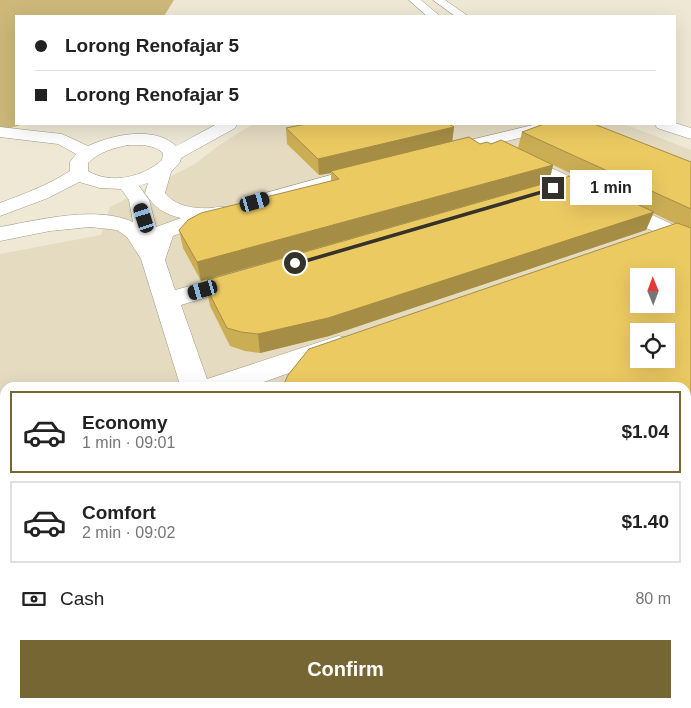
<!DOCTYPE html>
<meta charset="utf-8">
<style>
body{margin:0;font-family:Helvetica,sans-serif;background:#f6f6f6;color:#222;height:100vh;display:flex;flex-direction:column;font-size:19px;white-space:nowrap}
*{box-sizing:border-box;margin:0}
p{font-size:16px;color:#767676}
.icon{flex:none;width:28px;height:28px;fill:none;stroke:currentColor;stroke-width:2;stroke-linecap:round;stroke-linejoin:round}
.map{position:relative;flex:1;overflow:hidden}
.details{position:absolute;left:0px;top:382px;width:691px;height:326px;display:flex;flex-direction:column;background:#fff;border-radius:15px 15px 0 0;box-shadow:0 5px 20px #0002}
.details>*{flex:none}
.banner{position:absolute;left:15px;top:15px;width:661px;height:110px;border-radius:0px;box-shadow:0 5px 20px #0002;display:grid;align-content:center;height:110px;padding:0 20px;background:#fff}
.needle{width:32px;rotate:359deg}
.fabs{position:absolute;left:630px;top:268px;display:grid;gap:10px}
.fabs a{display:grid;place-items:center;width:45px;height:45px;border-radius:0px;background:#fff;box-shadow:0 5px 20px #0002;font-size:25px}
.end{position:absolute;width:22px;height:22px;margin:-11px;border:6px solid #35322b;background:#fff;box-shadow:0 0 0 2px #fff}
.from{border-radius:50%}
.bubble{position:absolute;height:35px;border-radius:0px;background:#fff;box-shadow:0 5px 20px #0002;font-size:16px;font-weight:700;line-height:35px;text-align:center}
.car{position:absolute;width:15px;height:30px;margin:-15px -8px;border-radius:6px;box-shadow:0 0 4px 1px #0007;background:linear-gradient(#222 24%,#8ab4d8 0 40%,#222 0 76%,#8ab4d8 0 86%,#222 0)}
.banner b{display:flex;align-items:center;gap:18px;height:48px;font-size:19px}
.banner b+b{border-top:1px solid #e0e0e0}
.banner i{width:12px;height:12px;background:#222}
ul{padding:9px 0 0;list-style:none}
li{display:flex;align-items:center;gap:15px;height:82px;margin:0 10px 8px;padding:0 10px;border:2px solid #e0e0e0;border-radius:0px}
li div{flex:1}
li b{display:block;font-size:19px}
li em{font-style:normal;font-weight:700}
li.on{border-color:#766634}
li>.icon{width:45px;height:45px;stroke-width:1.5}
.pay{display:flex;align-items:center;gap:12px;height:55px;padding:0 20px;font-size:19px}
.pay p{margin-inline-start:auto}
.cta{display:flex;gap:10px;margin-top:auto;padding:10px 20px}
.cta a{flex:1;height:58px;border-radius:0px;background:#766634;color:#fff;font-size:20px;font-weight:700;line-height:58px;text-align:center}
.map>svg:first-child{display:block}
.built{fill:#e4dbc1;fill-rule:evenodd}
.green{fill:#cdb87a}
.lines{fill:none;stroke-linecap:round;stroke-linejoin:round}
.minor-casing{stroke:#9e9887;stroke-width:1}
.tertiary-casing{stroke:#9e9887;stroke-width:1}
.minor{fill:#fff;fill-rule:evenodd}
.tertiary{fill:#fff;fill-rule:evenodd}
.wall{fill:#cbae54}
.shaded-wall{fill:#a58d45}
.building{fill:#ecca62;stroke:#a58d45;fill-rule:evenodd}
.route{fill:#35322b}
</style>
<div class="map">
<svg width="691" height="708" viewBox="0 0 691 708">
<rect width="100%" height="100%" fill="#eee8d5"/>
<path class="built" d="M253,124H624L691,150V708H0V254L101,235L110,207L195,164L218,146ZM639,276H666V304H639ZM639,331H666V359H639ZM5,388H686V704H5Z"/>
<path class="green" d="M0,0H174L164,16H16V124H24L0,131Z"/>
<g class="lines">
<g class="minor-casing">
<g id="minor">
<path d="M217,124H237L235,128L181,158L180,162L171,172L165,193C176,207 195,209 212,208C218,207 221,206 227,208L230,212L227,216L173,236L165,260L175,290L242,272L250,274L254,279L250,284L181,305L207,379L338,336L348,338L352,345L348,352L247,388H181L141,259L127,237L117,230L90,227L50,231L0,241V227C39,220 96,205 133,222L129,200L121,189L100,188L79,182L48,198L0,216V203C24,194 48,185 70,171V162L76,154L58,144L0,137V127L62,134L88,146C112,135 154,125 176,146ZM128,145C141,145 153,144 163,153L162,160C143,177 111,185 88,171V163C99,152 113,148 128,145ZM148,183L145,193C155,208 164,214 181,218L156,227L149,200L139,186Z"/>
<path d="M537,124H571L569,128L531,135L443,157L437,156L434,152L437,148Z"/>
<path d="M517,152L691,233V248L683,246L511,161L508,157L511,153Z"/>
<path d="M367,165L374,167L376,171L374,175L269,204L262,202L259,198L262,194Z"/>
<path d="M691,515V550L686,552V517Z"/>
<path d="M5,562V600L0,602V564Z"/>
<path d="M284,704H328L329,708H285Z"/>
<path d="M345,704H396L394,708H343Z"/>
</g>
</g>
<g class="tertiary-casing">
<g id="tertiary">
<path d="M409,0H421L440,16H427Z"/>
<path d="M433,0H445L468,16H455Z"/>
<path d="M675,123L691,128V139L657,128L655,124Z"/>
</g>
</g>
<use href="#minor" class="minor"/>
<use href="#tertiary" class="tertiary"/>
</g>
<path class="wall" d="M454,127L452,141L480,144H491L518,148L522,132L691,162V473L686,476L676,224L653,213L646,230L329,336L260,353L245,351L230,346L210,306L206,287L209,286L207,280L583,179L553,165L549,182L201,281L183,248L179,230L331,181V173L319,175L287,144L286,128Z"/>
<g class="shaded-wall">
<path d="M454,127L452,143L331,171V173L319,175L318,159Z"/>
<path d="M553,165L549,182L201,281L197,262Z"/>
<path d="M654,212L646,230L329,336L260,353L258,334Z"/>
<path d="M691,462V473L686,476V465Z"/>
</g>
<g class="building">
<path d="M306,124H449L454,127L318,159L286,128Z"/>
<path d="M544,124H594L691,162V209L522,132Z"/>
<path d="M469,137L480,144L487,142L491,144L501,140L553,165L197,262L179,230L188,220L201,213L339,179L331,171Z"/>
<path d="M574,175L654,212L328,318L258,334L241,332L227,328L206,287L211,286L207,280Z"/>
<path d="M677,223L691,228V462L686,465V388H282L288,375L309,349ZM639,276H666V304H639ZM639,331H666V359H639Z"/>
<path d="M691,589V708H497L504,704H686V592Z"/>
<path d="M5,604V704H251L252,708H0V607Z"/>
</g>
<path class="route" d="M553,187L555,190L298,265L292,263Z"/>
</svg>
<div class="fabs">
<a><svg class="needle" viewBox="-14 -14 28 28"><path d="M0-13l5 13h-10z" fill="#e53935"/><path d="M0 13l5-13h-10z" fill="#767676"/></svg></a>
<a><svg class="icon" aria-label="locate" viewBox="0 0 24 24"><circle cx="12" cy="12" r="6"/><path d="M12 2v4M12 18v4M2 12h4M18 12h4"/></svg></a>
</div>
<i class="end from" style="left:295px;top:263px"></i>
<i class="end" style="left:553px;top:188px"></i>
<div class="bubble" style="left:570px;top:170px;width:82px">1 min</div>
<i class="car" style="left:255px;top:202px;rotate:74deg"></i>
<i class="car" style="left:144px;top:218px;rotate:342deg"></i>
<i class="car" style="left:203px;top:290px;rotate:254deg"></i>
<div class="banner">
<b><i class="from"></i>Lorong Renofajar 5</b>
<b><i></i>Lorong Renofajar 5</b>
</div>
<section class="details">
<ul>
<li class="on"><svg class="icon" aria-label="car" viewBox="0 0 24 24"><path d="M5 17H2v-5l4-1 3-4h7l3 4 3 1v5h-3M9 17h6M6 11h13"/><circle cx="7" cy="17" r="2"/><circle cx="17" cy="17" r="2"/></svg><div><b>Economy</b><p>1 min · 09:01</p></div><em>$1.04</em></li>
<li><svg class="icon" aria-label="car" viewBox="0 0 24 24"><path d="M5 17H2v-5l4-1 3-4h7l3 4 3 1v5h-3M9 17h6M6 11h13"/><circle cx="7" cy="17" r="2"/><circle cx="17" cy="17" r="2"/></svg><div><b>Comfort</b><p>2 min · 09:02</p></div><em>$1.40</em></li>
</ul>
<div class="pay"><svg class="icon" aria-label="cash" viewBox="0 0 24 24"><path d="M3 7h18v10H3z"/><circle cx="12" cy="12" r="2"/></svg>Cash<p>80 m</p></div>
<div class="cta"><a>Confirm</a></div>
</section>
</div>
